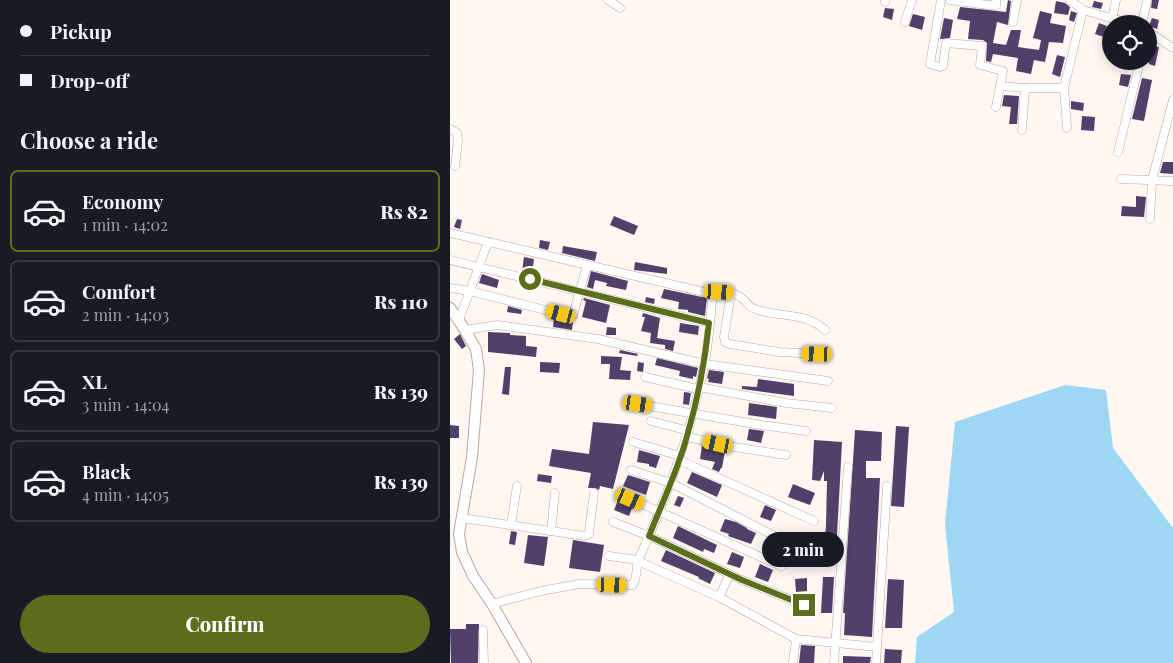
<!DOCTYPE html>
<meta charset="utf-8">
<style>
body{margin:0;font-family:"Playfair Display",serif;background:#242831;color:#f1f3f6;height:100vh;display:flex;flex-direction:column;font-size:19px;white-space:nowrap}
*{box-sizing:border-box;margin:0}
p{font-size:16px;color:#9ea1a6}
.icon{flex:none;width:28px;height:28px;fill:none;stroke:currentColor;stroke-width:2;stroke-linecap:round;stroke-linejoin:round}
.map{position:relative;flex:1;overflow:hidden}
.details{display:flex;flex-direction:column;background:#171b24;width:450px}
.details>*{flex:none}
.guide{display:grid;align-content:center;height:110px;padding:0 20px;background:#171b24}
.buttons{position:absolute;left:652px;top:15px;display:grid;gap:10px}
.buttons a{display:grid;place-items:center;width:55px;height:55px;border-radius:50%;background:#171b24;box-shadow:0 2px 12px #0003;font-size:25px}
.end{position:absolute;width:22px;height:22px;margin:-11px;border:6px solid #5b6e1c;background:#fff;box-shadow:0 0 0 2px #fff}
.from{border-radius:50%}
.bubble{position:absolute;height:35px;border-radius:18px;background:#171b24;box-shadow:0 2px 12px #0003;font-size:16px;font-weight:800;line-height:35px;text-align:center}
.car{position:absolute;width:15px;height:30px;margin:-15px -8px;border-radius:6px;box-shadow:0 0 4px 1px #0007;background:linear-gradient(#f5c518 24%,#345 0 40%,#f5c518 0 76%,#345 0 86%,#f5c518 0)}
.guide b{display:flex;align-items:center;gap:18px;height:48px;font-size:19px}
.guide b+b{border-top:1px solid #363941}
.guide i{width:12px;height:12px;background:#f1f3f6}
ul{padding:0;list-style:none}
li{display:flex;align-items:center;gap:15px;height:82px;margin:0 10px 8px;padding:0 10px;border:2px solid #363941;border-radius:8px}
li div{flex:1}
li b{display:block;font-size:19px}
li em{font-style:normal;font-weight:800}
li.current{border-color:#5b6e1c}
li>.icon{width:45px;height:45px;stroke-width:1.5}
h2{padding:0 20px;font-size:22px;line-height:60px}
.button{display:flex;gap:10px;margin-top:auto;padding:10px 20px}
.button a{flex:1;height:58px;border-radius:30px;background:#5b6e1c;color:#fff;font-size:20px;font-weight:800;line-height:58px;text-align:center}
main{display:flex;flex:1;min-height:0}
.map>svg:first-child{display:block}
.water{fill:#9ed7f3}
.building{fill:#514069}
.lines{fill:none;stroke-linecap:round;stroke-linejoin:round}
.minor-casing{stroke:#baa79d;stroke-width:9}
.tertiary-casing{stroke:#baa79d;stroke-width:12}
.minor{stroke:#fff;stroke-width:8}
.tertiary{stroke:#fff;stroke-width:10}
.route{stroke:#5b6e1c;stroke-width:6}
</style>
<main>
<section class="details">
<div class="guide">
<b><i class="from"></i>Pickup</b>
<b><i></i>Drop-off</b>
</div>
<h2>Choose a ride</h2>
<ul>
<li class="current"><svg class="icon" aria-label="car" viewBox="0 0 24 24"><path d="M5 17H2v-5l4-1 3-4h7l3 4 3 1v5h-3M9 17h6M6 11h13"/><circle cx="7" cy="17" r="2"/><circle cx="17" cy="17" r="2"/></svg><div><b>Economy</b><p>1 min · 14:02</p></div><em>Rs 82</em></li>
<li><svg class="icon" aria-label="car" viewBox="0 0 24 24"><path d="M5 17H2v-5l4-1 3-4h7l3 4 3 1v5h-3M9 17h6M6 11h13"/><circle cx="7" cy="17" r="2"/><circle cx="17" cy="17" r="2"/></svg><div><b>Comfort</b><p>2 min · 14:03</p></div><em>Rs 110</em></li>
<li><svg class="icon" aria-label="car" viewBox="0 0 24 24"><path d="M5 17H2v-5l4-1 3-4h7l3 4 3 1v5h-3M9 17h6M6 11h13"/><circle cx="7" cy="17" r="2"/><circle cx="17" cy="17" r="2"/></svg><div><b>XL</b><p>3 min · 14:04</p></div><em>Rs 139</em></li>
<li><svg class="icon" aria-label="car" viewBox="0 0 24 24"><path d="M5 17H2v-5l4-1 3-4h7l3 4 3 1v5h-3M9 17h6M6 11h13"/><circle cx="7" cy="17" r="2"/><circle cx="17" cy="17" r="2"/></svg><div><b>Black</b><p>4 min · 14:05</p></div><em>Rs 139</em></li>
</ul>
<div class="button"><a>Confirm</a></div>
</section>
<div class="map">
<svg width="723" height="663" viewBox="0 0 723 663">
<rect width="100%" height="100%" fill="#fff7f2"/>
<path class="water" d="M615,385L656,390L663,448L723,528V663H465L467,637L504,612L495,524L505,422Z"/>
<g class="building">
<path d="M558,0L561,1L558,25L547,22L543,43L556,45L561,30H571L568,47L589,50L591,40L583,38L590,11L602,14L600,23L616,26L613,43L599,42L595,62L584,60L581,74L566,71L568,58L543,54L541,62L536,61L537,43L533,40L518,39L520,21L507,19L510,7L556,12Z"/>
<path d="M702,0H709L707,9L701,8Z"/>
<path d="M606,1L615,3L620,7L618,15L604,13Z"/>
<path d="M644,1L653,3L651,9L642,7Z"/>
<path d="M435,8L444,9L442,20L433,17Z"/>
<path d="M621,11L627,13L624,22L619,20Z"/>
<path d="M463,14L475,17L472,30L459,26Z"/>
<path d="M494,18L503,20L500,38L492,39H490Z"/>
<path d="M702,18L709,20L707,29L699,26Z"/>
<path d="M649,23L657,26L654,37L645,34Z"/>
<path d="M699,45L709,47L705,66L699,64Z"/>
<path d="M607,55L615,57L610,77L602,74Z"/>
<path d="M671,74L681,75L678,87L669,85Z"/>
<path d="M692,78L702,80L694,121L682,119Z"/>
<path d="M554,95L569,96L567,124H559L561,107L552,106Z"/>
<path d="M621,101L634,103L633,111L621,109Z"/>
<path d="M632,116L645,117L644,131L631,130Z"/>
<path d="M713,162H723V174L710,173Z"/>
<path d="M686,196L696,197L694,217L671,216L672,206L686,207Z"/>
<path d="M164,216L188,226L184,235L160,225Z"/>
<path d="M7,219L12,220L10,229L4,227Z"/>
<path d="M90,240L100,242L98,250L89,248Z"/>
<path d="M113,246L147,252L145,261L112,253Z"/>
<path d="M74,257L84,259L82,274L72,272Z"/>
<path d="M185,262L217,268V274L184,270Z"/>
<path d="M141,271L178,281L176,290L156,286L157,283L145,280L143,289L137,287Z"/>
<path d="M32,274L49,280L47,288L29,283Z"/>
<path d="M214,289L257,298L255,316L238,312V310L228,309L229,302L211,298Z"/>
<path d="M196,297L205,299L204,304L195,302Z"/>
<path d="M134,298L160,305L156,323L132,317L136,301L133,300Z"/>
<path d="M58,306L72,310L71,314L57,312Z"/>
<path d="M193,313L210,318L207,338L225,341L223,351L215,349V345L200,343L201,333L191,331L195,317H192Z"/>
<path d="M104,318L123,321L122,330L103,327Z"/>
<path d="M230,323L249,326L248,335L229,332Z"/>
<path d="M157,327L166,328V335H156Z"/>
<path d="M38,332L60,333V335L76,336V346L87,347L86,357L38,352Z"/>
<path d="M10,334L16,346L12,349L4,339Z"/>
<path d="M170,350L188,354L187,356L169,353Z"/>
<path d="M151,356L172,357L170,370L181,371L180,380L159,379L160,364H151Z"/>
<path d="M207,358L248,368L246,377L243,376V379L229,376L230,371L205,365Z"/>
<path d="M90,362L110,363L109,373L90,372Z"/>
<path d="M188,362L194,363L193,372L187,371Z"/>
<path d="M55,367H61L59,395L52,394Z"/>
<path d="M259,370L274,372L272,384L258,382L259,379L257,378Z"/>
<path d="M308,379L344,384V396L292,389V386L307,387Z"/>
<path d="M234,392L241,393L239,405L233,404Z"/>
<path d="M299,403L327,407L326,419L298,415Z"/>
<path d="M143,422L179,425L163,489L150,486L149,490L145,488H138L141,473L99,466L102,449L139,454Z"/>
<path d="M0,425L9,426V438H0Z"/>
<path d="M446,426L459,427L454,507L441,506Z"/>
<path d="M299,429L314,431L311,443L297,440Z"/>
<path d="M405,430L432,432L431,461H416V478H430L422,637L394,635L395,613H393Z"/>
<path d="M364,440L392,442L387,536L375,535L376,526L377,481H374V471L370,481L362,480Z"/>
<path d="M252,446L275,451L272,468H271L269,472L262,469L265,462L250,459Z"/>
<path d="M189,450L210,456L206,468L199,466V464L187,462Z"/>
<path d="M242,472L272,485L267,497L237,483Z"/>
<path d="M88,474L102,476L101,483L87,481Z"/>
<path d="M178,475L200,482L196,495L173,486Z"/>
<path d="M343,484L365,493L360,505L338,497Z"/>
<path d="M228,496L234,498L230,507L224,505Z"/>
<path d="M169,498L183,506L179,516L164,510Z"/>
<path d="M315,505L326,510L321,521L310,517Z"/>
<path d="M275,519L286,522L297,528V529L306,533L301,544L278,536L279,534L270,531Z"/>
<path d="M228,526L267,545L264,553L254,549L253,552L223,538Z"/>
<path d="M61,531L67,532L65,545L59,544Z"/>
<path d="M78,535L98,537L94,566L74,563Z"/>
<path d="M123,540L154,545L150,572L119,568Z"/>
<path d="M216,550L265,573L260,584L248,578L249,577L211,561Z"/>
<path d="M282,552L294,557L290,568L277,564Z"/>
<path d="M310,564L323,570L318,582L305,577Z"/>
<path d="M373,577H384L382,613H371Z"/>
<path d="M357,578V591L346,592L345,579Z"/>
<path d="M438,579L454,580L452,628H435Z"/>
<path d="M16,624H29L28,663H1L0,629H16Z"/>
<path d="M351,645L365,646L364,663H349Z"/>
<path d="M435,649L452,650L451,663H434Z"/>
<path d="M393,656L421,657L420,663H393Z"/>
</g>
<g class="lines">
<g class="minor-casing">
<g id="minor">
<path d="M158,0L170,8"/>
<path d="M491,0L480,64L490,67L493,66L496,43L532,46L530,65L553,71L546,107"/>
<path d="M500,0L546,6V0"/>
<path d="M620,0L633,10L682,24"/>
<path d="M435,2V0"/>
<path d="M662,19L666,0"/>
<path d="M455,22L462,0"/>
<path d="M563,22L567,0"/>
<path d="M692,24L697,0"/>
<path d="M699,32L723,48"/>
<path d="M551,86L575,88"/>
<path d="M614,88L617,128"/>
<path d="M0,129L7,133L8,141L5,166"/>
<path d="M572,130L575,88H614L633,10"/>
<path d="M668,152L690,61"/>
<path d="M671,179L723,181"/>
<path d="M700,219L702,180L723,100"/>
<path d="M0,233L263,294C273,290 285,292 293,299C297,303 299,307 305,309C328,318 355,311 375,330"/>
<path d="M0,260L259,323"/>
<path d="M0,288L20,291L111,314L123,315L137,265"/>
<path d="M281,293L274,337L275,342L280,344L329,352L367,354"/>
<path d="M9,320L38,242"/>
<path d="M15,330L47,325L148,339L255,364L378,381"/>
<path d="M195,377L248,389"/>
<path d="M249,387L336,403L382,408"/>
<path d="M187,404L311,425L356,431"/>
<path d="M201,421L239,431"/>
<path d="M237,437L284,447L336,455"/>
<path d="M183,442L230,456"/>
<path d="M229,460L364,521"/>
<path d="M181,470L221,483L358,553"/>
<path d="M181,499L331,566"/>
<path d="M12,518L135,536L139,534V532L144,493"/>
<path d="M163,522L199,536L292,580L354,605"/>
<path d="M61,525L67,486"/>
<path d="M101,531L105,493"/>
<path d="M159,556L188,560"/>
<path d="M188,561L269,597L280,574"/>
<path d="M269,597L346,639"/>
<path d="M42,604L91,591L129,584L183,585C188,577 185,565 190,556C218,495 241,432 254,366C259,343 260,318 263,294"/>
<path d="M33,630L34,663"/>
<path d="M343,663L346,639L427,647"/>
<path d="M384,663L398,467"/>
<path d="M426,663L437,486"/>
</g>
</g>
<g class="tertiary-casing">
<path id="tertiary" d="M0,308L15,330L26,349L29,370L22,457L9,534L12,552L23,576L42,604L76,663"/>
</g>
<use href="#minor" class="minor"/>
<use href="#tertiary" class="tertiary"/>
</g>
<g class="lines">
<path class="route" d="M80,279L259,323C255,361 248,399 237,436C228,470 212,503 199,536L292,580L354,605"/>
</g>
</svg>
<div class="buttons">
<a><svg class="icon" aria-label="locate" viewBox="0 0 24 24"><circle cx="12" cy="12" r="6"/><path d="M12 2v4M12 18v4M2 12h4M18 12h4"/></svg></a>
</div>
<i class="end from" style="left:80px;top:279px"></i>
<i class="end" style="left:354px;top:605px"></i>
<div class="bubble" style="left:312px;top:532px;width:82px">2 min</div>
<i class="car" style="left:269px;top:292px;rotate:93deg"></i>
<i class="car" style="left:111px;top:314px;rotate:285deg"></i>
<i class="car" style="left:367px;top:354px;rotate:272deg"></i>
<i class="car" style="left:188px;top:404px;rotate:98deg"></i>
<i class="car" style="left:268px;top:444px;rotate:282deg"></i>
<i class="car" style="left:180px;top:499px;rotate:114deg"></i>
<i class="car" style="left:162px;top:585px;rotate:92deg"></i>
</div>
</main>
